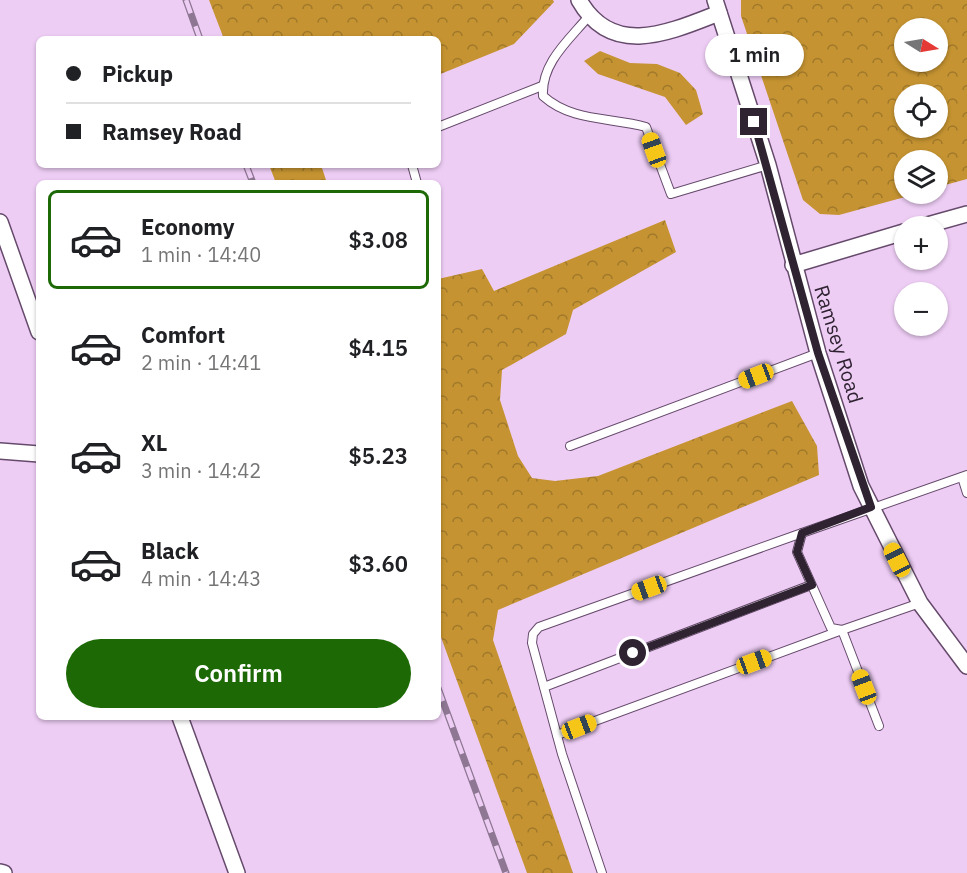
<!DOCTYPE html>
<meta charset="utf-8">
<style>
body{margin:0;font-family:"IBM Plex Sans",sans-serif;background:#f6f6f6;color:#202124;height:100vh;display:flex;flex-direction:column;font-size:22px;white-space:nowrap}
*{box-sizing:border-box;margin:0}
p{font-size:20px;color:#757577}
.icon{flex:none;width:33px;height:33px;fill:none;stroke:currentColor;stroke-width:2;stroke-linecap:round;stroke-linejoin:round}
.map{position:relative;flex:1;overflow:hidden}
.details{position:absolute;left:36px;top:180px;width:405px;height:540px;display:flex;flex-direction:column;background:#fff;border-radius:9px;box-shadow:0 2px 4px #0004}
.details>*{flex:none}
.hud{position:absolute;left:36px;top:36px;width:405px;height:132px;border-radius:9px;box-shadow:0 2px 4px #0004;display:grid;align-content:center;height:132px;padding:0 30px;background:#fff}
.needle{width:39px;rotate:101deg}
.buttons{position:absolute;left:894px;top:18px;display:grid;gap:12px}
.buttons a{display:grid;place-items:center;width:54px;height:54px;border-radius:50%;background:#fff;box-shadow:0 2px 4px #0004;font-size:30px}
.end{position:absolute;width:27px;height:27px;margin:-14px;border:8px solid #2f2332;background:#fff;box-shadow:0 0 0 3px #fff}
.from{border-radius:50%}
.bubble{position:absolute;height:42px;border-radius:21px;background:#fff;box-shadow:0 2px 4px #0004;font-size:20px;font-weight:600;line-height:42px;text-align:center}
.car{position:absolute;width:18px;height:36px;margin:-18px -9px;border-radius:8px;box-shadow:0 0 4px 2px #0007;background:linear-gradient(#f5c518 24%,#345 0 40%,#f5c518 0 76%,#345 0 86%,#f5c518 0)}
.hud b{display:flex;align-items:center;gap:21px;height:57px;font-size:22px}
.hud b+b{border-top:2px solid #e0e0e0}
.hud i{width:15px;height:15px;background:#202124}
ul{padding:10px 0 0;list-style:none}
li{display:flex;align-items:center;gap:18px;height:99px;margin:0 12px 9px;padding:0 18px;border:3px solid transparent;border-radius:9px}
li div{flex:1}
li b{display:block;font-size:22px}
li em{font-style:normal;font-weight:600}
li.active{border-color:#1d6906}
li>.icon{width:54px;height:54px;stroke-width:1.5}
.action{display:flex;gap:12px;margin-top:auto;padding:12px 30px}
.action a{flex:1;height:69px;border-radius:36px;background:#1d6906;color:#fff;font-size:24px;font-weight:600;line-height:69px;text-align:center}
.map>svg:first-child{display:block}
.forest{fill:url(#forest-crowns);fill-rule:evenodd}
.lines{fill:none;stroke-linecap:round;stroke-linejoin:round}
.lane-casing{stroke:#664a6c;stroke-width:10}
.street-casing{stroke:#664a6c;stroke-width:18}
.lane{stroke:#fff;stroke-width:8}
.street{stroke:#fff;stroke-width:15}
.rail-casing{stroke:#8d7792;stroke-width:7}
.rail{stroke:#eecdf5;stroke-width:4.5;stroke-dasharray:14;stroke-linecap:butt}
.route{stroke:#2f2332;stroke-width:8}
.labels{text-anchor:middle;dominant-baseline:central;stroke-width:4.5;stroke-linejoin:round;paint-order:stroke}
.street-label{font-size:20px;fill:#2f2332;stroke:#eecdf5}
</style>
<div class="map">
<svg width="967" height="873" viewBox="0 0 967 873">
<defs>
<pattern id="forest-crowns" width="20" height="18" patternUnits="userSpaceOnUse" patternTransform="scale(1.5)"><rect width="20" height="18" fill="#c59331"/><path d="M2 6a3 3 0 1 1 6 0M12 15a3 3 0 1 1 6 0" fill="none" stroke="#a0782a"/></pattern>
</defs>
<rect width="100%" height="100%" fill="#eecdf5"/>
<g class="forest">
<path d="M209,0H553L554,2L514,44L438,75V39H224Z"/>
<path d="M741,0H967V179L938,187V160H904V194H916L839,215L820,214L803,200L741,16ZM904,28H938V62H904ZM904,94H938V128H904Z"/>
<path d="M600,51L630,63L657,64L680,73L696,90L703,114L686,125L665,97L598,74L584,61Z"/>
<path d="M269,165H321L327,183H276Z"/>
<path d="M665,220L676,252L573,310L566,334L502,370L500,400L518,456L532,478L555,481L598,476L792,401L817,446L819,475L498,610L493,640L573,873H527L438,629V279L482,269L494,291Z"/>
</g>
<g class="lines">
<g class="lane-casing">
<g id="lane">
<path d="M588,17C569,40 541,63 543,96C572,122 611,117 646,127L671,194L768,165"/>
<path d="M438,127L542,86"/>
<path d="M412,165L417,183"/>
<path d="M570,446L818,353"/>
<path d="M962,477L967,493"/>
<path d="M920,603L842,630L831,628L797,552L802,533L967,475"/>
<path d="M544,687L811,585"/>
<path d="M557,735L842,630L879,726"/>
<path d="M602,873L562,754L532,643L533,634L539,627L802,533"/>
</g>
</g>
<g class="street-casing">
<g id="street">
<path d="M579,0C612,58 668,33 719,13"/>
<path d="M715,0L768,165L818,353L861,486L920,603L967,666"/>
<path d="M0,222L39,332"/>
<path d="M924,226L967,214"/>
<path d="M793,265L904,232"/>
<path d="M0,451L39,454"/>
<path d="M180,717L237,873"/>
<path d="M0,872L4,873"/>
</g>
</g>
<use href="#lane" class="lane"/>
<use href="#street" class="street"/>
<g class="rail-casing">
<g id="rail">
<path d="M186,0L200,39"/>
<path d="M246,165L253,183"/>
<path d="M438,688L506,873"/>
</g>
</g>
<use href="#rail" class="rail"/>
</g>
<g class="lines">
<path class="route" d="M633,653L812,585L797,552L802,533L871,507L818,353L754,122"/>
</g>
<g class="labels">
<g class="street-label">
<text transform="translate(839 344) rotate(73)">Ramsey Road</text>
</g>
</g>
</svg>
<div class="buttons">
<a><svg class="needle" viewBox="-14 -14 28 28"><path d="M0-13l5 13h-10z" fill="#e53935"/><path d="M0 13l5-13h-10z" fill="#757577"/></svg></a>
<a><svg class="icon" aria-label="locate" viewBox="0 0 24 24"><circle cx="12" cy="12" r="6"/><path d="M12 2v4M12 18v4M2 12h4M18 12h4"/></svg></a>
<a><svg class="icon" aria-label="layers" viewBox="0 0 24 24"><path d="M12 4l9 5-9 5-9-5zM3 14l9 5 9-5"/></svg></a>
<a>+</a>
<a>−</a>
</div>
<i class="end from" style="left:633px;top:653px"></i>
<i class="end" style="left:754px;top:122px"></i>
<div class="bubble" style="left:705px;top:34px;width:99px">1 min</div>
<i class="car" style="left:654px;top:150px;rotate:340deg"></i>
<i class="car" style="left:756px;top:376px;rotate:249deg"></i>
<i class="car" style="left:897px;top:560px;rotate:333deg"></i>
<i class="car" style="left:649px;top:588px;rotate:250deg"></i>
<i class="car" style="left:754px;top:662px;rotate:70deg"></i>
<i class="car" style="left:864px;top:687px;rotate:339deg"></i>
<i class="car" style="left:579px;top:727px;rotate:69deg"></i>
<div class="hud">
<b><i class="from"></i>Pickup</b>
<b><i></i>Ramsey Road</b>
</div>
<section class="details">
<ul>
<li class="active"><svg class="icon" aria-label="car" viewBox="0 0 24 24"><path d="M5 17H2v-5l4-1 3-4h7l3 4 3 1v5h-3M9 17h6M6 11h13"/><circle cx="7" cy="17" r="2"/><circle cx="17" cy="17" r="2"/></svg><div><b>Economy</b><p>1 min · 14:40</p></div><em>$3.08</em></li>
<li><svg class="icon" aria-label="car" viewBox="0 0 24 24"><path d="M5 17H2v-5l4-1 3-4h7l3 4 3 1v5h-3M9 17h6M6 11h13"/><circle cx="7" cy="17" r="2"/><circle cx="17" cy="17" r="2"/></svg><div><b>Comfort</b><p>2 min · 14:41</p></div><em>$4.15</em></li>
<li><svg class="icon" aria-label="car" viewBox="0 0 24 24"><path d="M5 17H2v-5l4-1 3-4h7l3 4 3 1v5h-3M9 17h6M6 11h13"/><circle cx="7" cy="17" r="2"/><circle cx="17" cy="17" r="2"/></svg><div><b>XL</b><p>3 min · 14:42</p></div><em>$5.23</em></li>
<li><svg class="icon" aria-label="car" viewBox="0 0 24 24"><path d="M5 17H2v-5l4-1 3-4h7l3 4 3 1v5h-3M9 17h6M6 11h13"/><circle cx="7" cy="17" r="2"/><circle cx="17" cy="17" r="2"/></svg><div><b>Black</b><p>4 min · 14:43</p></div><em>$3.60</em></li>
</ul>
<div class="action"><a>Confirm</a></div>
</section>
</div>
